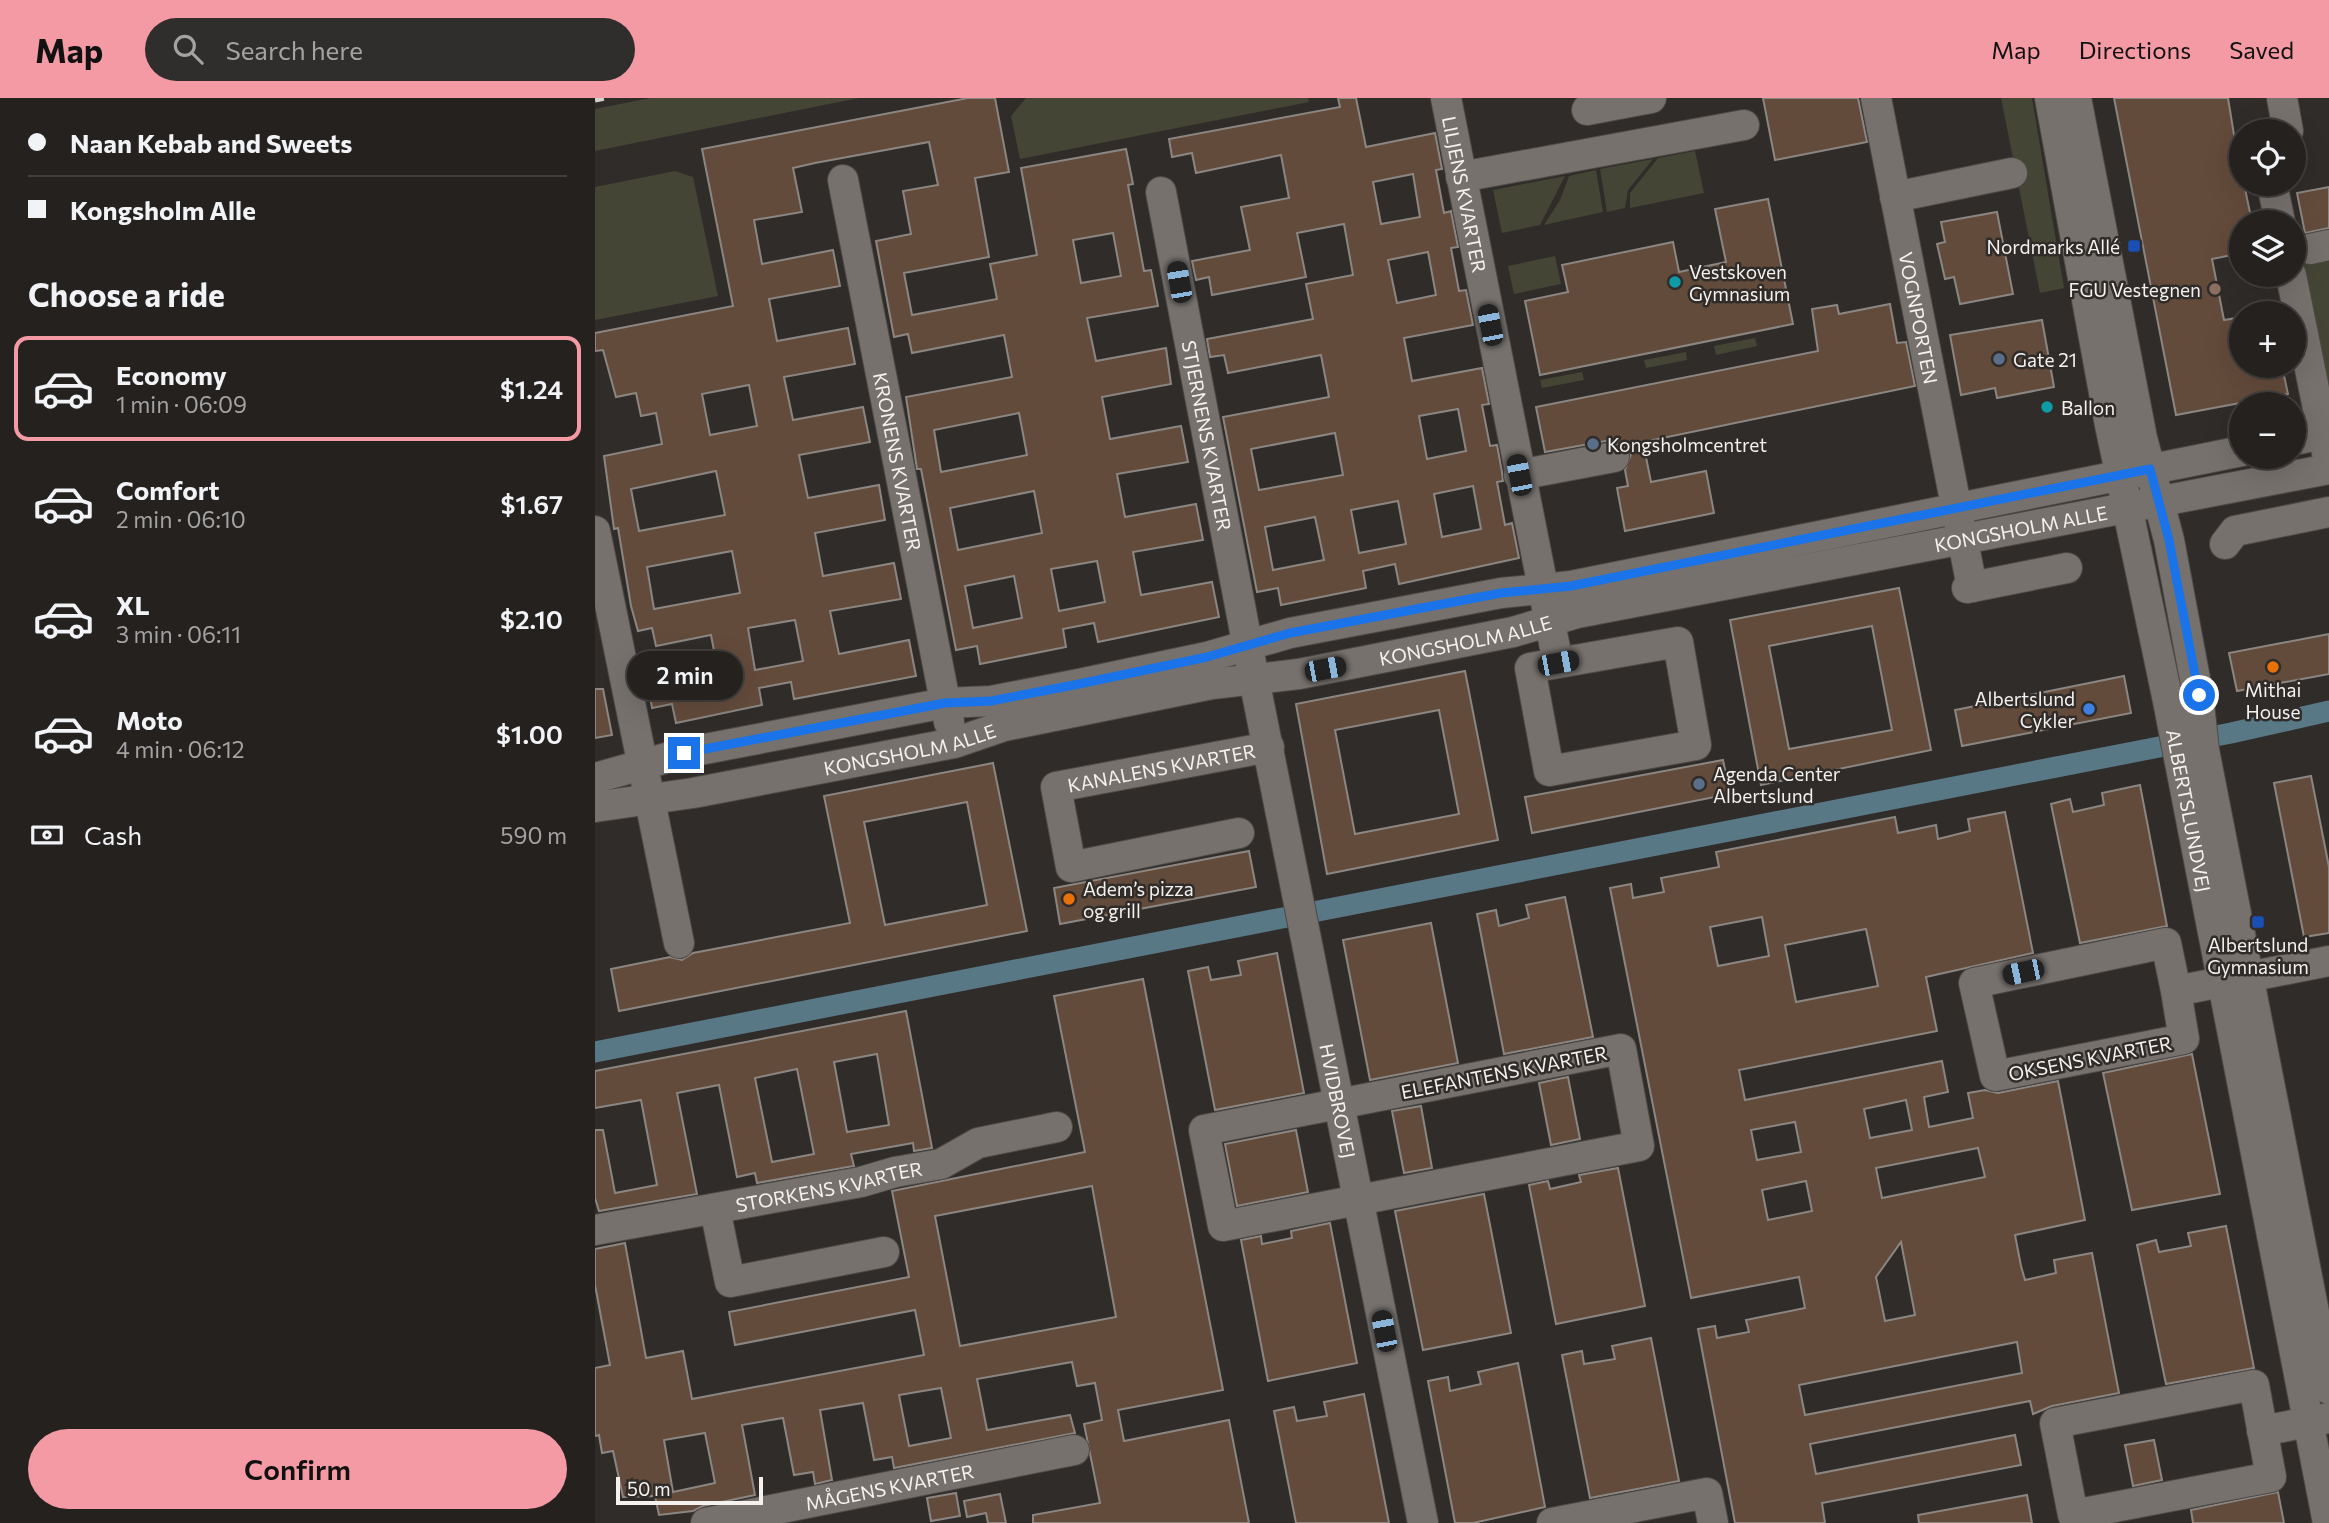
<!DOCTYPE html>
<meta charset="utf-8">
<style>
body{margin:0;font-family:Commissioner,sans-serif;background:#302e2c;color:#f1f3f6;height:100vh;display:flex;flex-direction:column;font-size:26px;white-space:nowrap}
*{box-sizing:border-box;margin:0}
p{font-size:23px;color:#a3a3a4}
.icon{flex:none;width:38px;height:38px;fill:none;stroke:currentColor;stroke-width:2;stroke-linecap:round;stroke-linejoin:round}
.map{position:relative;flex:1;overflow:hidden}
.drawer{display:flex;flex-direction:column;background:#24211f;width:595px}
.drawer>*{flex:none}
.banner{display:grid;align-content:center;height:154px;padding:0 28px;background:#24211f}
.fabs{position:absolute;left:1634px;top:21px;display:grid;gap:14px}
.fabs a{display:grid;place-items:center;width:77px;height:77px;border-radius:50%;background:#24211f;box-shadow:0 7px 28px #0002,0 0 0 2px #413e3d;font-size:35px}
.scale{position:absolute;left:21px;bottom:18px;width:147px;box-sizing:border-box;padding-left:7px;border:4px solid #f4f1ef;border-top:0;font-size:19px;line-height:24px;white-space:nowrap;color:#f4f1ef;-webkit-text-stroke:5px #302c29;paint-order:stroke}
.end{position:absolute;width:32px;height:32px;margin:-16px;border:9px solid #1a73e8;background:#fff;box-shadow:0 0 0 4px #fff}
.from{border-radius:50%}
.bubble{position:absolute;height:49px;border-radius:24px;background:#24211f;box-shadow:0 7px 28px #0002,0 0 0 2px #413e3d;font-size:23px;font-weight:600;line-height:49px;text-align:center}
.car{position:absolute;width:21px;height:42px;margin:-21px -10px;border-radius:9px;box-shadow:0 0 5px 2px #0007;background:linear-gradient(#222 24%,#8ab4d8 0 40%,#222 0 76%,#8ab4d8 0 86%,#222 0)}
.banner b{display:flex;align-items:center;gap:24px;height:66px;font-size:26px}
.banner b+b{border-top:2px solid #413e3d}
.banner i{width:18px;height:18px;background:#f1f3f6}
ul{padding:0;list-style:none}
li{display:flex;align-items:center;gap:21px;height:105px;margin:0 14px 10px;padding:0 14px;border:4px solid transparent;border-radius:14px}
li div{flex:1}
li b{display:block;font-size:26px}
li em{font-style:normal;font-weight:600}
li.on{border-color:#f49aa4}
li>.icon{width:63px;height:63px;stroke-width:1.5}
h2{padding:0 28px;font-size:32px;line-height:84px}
.pay{display:flex;align-items:center;gap:18px;height:77px;padding:0 28px;font-size:26px}
.pay p{margin-inline-start:auto}
.cta{display:flex;gap:14px;margin-top:auto;padding:14px 28px}
.cta a{flex:1;height:80px;border-radius:42px;background:#f49aa4;color:#111;font-size:28px;font-weight:600;line-height:80px;text-align:center}
header{display:flex;align-items:center;gap:42px;box-sizing:border-box;height:98px;padding:0 35px;background:#f49aa4;color:#111}
header strong{font-size:33px}
nav{display:flex;gap:38px;margin-inline-start:auto;font-size:24px}
.search{width:490px;height:63px;background:#302e2c;display:flex;align-items:center;gap:18px;box-sizing:border-box;padding:0 24px;border-radius:38px;color:#a3a3a4;font-size:26px}
main{display:flex;flex:1;min-height:0}
.map>svg:first-child{display:block}
.green{fill:#444535}
.lines{fill:none;stroke-linecap:round;stroke-linejoin:round}
.canal{stroke:#597885;stroke-width:21}
.building{fill:#634b3b;stroke:#8b8682;stroke-width:2;fill-rule:evenodd}
.minor-casing{stroke:#4d4947;stroke-width:32}
.minor{stroke:#76716d;stroke-width:30}
.rail{stroke:#d3d0ce;stroke-width:5;stroke-dasharray:9 9;stroke-linecap:butt}
.route{stroke:#1a73e8;stroke-width:9}
.transit-dot{fill:#1a4fb4;stroke:#302c29;stroke-width:2.5}
.culture-dot{fill:#0f9aa8;stroke:#302c29;stroke-width:2.5}
.education-dot{fill:#8d6e63;stroke:#302c29;stroke-width:2.5}
.service-dot{fill:#5c6f8a;stroke:#302c29;stroke-width:2.5}
.food-dot{fill:#e8710a;stroke:#302c29;stroke-width:2.5}
.shop-dot{fill:#3f7fe0;stroke:#302c29;stroke-width:2.5}
.labels{text-anchor:middle;dominant-baseline:central;stroke-width:5;stroke-linejoin:round;paint-order:stroke}
.street-label{font-size:19px;fill:#f4f1ef;stroke:#302c29}
.poi-label{font-size:19px;fill:#f4f1ef;stroke:#302c29;text-anchor:start}
</style>
<header>
<strong>Map</strong>
<div class="search"><svg class="icon" aria-label="search" viewBox="0 0 24 24"><circle cx="10" cy="10" r="6"/><path d="M15 15l6 6"/></svg>Search here</div>
<nav><a>Map</a><a>Directions</a><a>Saved</a></nav>
</header>
<main>
<section class="drawer">
<div class="banner">
<b><i class="from"></i>Naan Kebab and Sweets</b>
<b><i></i>Kongsholm Alle</b>
</div>
<h2>Choose a ride</h2>
<ul>
<li class="on"><svg class="icon" aria-label="car" viewBox="0 0 24 24"><path d="M5 17H2v-5l4-1 3-4h7l3 4 3 1v5h-3M9 17h6M6 11h13"/><circle cx="7" cy="17" r="2"/><circle cx="17" cy="17" r="2"/></svg><div><b>Economy</b><p>1 min · 06:09</p></div><em>$1.24</em></li>
<li><svg class="icon" aria-label="car" viewBox="0 0 24 24"><path d="M5 17H2v-5l4-1 3-4h7l3 4 3 1v5h-3M9 17h6M6 11h13"/><circle cx="7" cy="17" r="2"/><circle cx="17" cy="17" r="2"/></svg><div><b>Comfort</b><p>2 min · 06:10</p></div><em>$1.67</em></li>
<li><svg class="icon" aria-label="car" viewBox="0 0 24 24"><path d="M5 17H2v-5l4-1 3-4h7l3 4 3 1v5h-3M9 17h6M6 11h13"/><circle cx="7" cy="17" r="2"/><circle cx="17" cy="17" r="2"/></svg><div><b>XL</b><p>3 min · 06:11</p></div><em>$2.10</em></li>
<li><svg class="icon" aria-label="car" viewBox="0 0 24 24"><path d="M5 17H2v-5l4-1 3-4h7l3 4 3 1v5h-3M9 17h6M6 11h13"/><circle cx="7" cy="17" r="2"/><circle cx="17" cy="17" r="2"/></svg><div><b>Moto</b><p>4 min · 06:12</p></div><em>$1.00</em></li>
</ul>
<div class="pay"><svg class="icon" aria-label="cash" viewBox="0 0 24 24"><path d="M3 7h18v10H3z"/><circle cx="12" cy="12" r="2"/></svg>Cash<p>590 m</p></div>
<div class="cta"><a>Confirm</a></div>
</section>
<div class="map">
<svg width="1734" height="1425" viewBox="0 0 1734 1425">
<rect width="100%" height="100%" fill="#302c29"/>
<g class="green">
<path d="M55,0H264L0,53V11Z"/>
<path d="M431,0H713L714,4L425,61L416,18Z"/>
<path d="M1406,0H1437L1469,190L1445,195Z"/>
<path d="M1100,53L1109,95L1035,110V95L1063,60Z"/>
<path d="M1058,61L1033,92L1030,110L1012,114L1005,71Z"/>
<path d="M1001,72L1008,114L949,127L965,102L974,78Z"/>
<path d="M80,73L98,79L123,198L0,222V89Z"/>
<path d="M970,78L945,127L907,135L898,92Z"/>
<path d="M960,158L966,186L919,196L913,168Z"/>
<path d="M1734,158V298L1730,295L1705,163Z"/>
<path d="M1160,240L1162,248L1121,257L1119,248Z"/>
<path d="M1091,254L1092,262L1051,270L1049,262Z"/>
<path d="M987,274L989,282L947,290L945,282Z"/>
</g>
<g class="lines">
<path class="canal" d="M0,954L1636,635L1734,613"/>
</g>
<g class="building">
<path d="M373,0H400L414,74L380,80L394,159L309,175L317,217L402,201L395,166L442,157L426,70L531,51L538,86L533,87L549,173L556,172L563,208L492,220L501,263L571,250L576,286L507,299L515,341L586,328L593,364L522,376L530,419L601,406L608,442L538,454L546,497L617,484L624,519L503,544L499,525L468,531L471,549L385,566L382,548L361,552L326,371H322L311,299L417,279L409,237L317,255L313,236L299,239L281,143L316,136L308,93L343,87L334,44L220,65L198,70L207,114L159,122L167,166L238,152L245,188L174,201L182,243L253,230L260,266L189,279L198,322L268,309L275,344L204,357L213,400L284,387L290,422L220,435L228,478L299,465L306,501L235,513L244,556L314,542L321,578L199,601L196,584L164,590L167,607L81,625L77,606L57,610L54,592L124,579L116,537L61,548L57,530L43,533L36,508L23,430L19,431L9,358L67,346L61,315L46,318L41,295L21,299L8,252L0,253V235L138,208L107,51ZM518,135L526,178L486,185L478,142ZM154,287L162,328L115,337L107,296ZM424,315L432,357L346,374L339,332ZM121,373L130,417L44,433L36,391ZM439,393L447,435L363,452L355,410ZM137,453L145,495L59,511L52,469ZM502,463L510,504L464,513L456,471ZM419,478L427,520L378,530L370,488ZM200,522L208,563L160,572L153,530Z"/>
<path d="M743,0H761L771,49L840,35L847,71L841,72L849,115L856,113L863,149L856,150L864,193L871,192L878,227L809,240L817,283L887,270L894,306L887,307L895,348L902,347L907,374L908,383L902,384L910,427L917,425L924,460L804,486L800,466L768,473L771,490L686,507L683,490L662,494L628,319L734,299L726,257L633,275L629,257L615,259L612,241L718,221L711,186L758,177L749,126L702,135L711,179L617,197L614,179L601,182L597,163L655,152L646,109L694,100L686,57L601,75L597,55L577,59L574,41L745,9ZM818,76L825,119L786,126L778,84ZM833,154L841,197L802,205L793,162ZM863,311L871,353L832,361L824,318ZM740,335L748,377L664,392L656,351ZM878,388L886,431L847,439L839,396ZM803,403L811,446L764,455L756,412ZM720,419L729,462L678,472L670,429Z"/>
<path d="M1168,0H1263L1272,44L1180,62Z"/>
<path d="M1519,0H1633L1647,86H1649L1657,124H1647V155L1617,161L1629,222L1647,219V268H1687L1693,296L1581,317Z"/>
<path d="M1734,89V130L1710,135L1702,95Z"/>
<path d="M1173,101L1198,226L945,277L930,203L973,194L967,167L1078,144L1084,174L1131,164L1120,111Z"/>
<path d="M1402,114L1418,196L1365,206L1359,179L1350,181L1342,146L1350,144L1346,124Z"/>
<path d="M1295,206L1302,245L1311,244L1320,288L1048,344L1056,384L1111,373L1119,415L1030,433L1022,390L1033,388L1030,372L1036,356L1032,347L1016,342L950,354L941,309L1223,253L1217,211L1242,207L1244,216Z"/>
<path d="M1447,222L1459,289L1402,300L1400,290L1366,297L1355,237Z"/>
<path d="M1304,490L1336,652L1166,687L1135,522ZM1277,528L1297,632L1194,651L1174,548Z"/>
<path d="M1734,536V576L1642,593L1634,555Z"/>
<path d="M870,573L903,742L732,776L701,606ZM844,612L864,716L760,736L740,632Z"/>
<path d="M1529,578L1536,615L1367,648L1360,612Z"/>
<path d="M0,591H8L17,637L0,640Z"/>
<path d="M1128,662L1135,696L937,735L930,699Z"/>
<path d="M398,665L432,833L24,913L16,871L75,859L87,862L98,855L255,825L229,698ZM372,704L392,807L290,827L269,724Z"/>
<path d="M1716,678L1734,769V835L1709,839L1679,685Z"/>
<path d="M1545,687L1572,828L1485,845L1456,706L1475,701L1478,714L1509,707L1507,695Z"/>
<path d="M1410,714L1438,855L1331,879L1342,933L1144,972L1150,1002L1347,963L1353,994L1329,999L1334,1029L1378,1020L1373,995L1390,992L1403,995L1463,983L1490,1122L1420,1137L1426,1168L1430,1182L1461,1175L1459,1162L1497,1155L1524,1295L1457,1308L1438,1316L1435,1303L1215,1346L1221,1376L1420,1337L1426,1367L1227,1405L1230,1425H1140L1103,1231L1120,1228L1122,1240L1154,1234L1151,1222L1210,1210L1204,1179L1096,1200L1015,790L1036,786L1038,800L1069,794L1066,780L1124,769L1121,754L1300,719L1303,735L1341,727L1343,741L1375,733L1373,721ZM1167,819L1174,858L1123,868L1115,829ZM1271,831L1283,888L1201,904L1190,847ZM1311,1002L1317,1032L1275,1040L1269,1011ZM1200,1024L1206,1054L1162,1062L1156,1032ZM1383,1050L1390,1079L1287,1100L1281,1070ZM1211,1083L1217,1113L1173,1122L1167,1092ZM1306,1144L1320,1217L1290,1223L1281,1179ZM1422,1244L1427,1275L1210,1317L1204,1287Z"/>
<path d="M654,753L661,789L465,826L459,790Z"/>
<path d="M970,799L998,939L909,956L882,816L901,812L904,828L934,820L931,807Z"/>
<path d="M836,825L863,965L775,982L748,842Z"/>
<path d="M682,855L709,995L620,1012L593,873L613,869L616,882L646,877L643,863Z"/>
<path d="M548,881L628,1292L523,1312L529,1343L634,1322L654,1425H438V1417L505,1405L489,1326L507,1322L500,1285L482,1288L477,1264L382,1281L392,1332L475,1317L480,1335L299,1370L297,1359L279,1362L268,1305L225,1312L237,1382L220,1386L218,1374L199,1377L188,1320L147,1327L160,1397L108,1408L98,1413L64,1417L60,1398L28,1399L18,1353L7,1355L4,1337L0,1338V1270L15,1267L0,1187V1151L30,1145L51,1260L88,1253L97,1301L329,1257L320,1212L140,1247L134,1214L314,1179L297,1093L490,1054L459,898ZM497,1088L521,1219L365,1248L340,1118ZM346,1290L356,1340L314,1348L304,1297ZM110,1335L120,1385L78,1394L69,1342Z"/>
<path d="M311,913L337,1050L319,1053L318,1045L256,1056L259,1068L162,1085L160,1075L142,1079L124,987L82,995L102,1096L4,1113L0,1100V1032H8L20,1095L62,1087L46,1002L0,1010V973ZM282,956L294,1027L252,1034L239,964ZM202,971L219,1056L177,1064L160,980Z"/>
<path d="M1597,956L1625,1096L1537,1112L1508,975Z"/>
<path d="M973,979L985,1041L956,1047L944,985Z"/>
<path d="M826,1008L837,1070L809,1075L797,1013Z"/>
<path d="M701,1032L713,1094L642,1108L630,1046Z"/>
<path d="M1023,1070L1050,1208L961,1226L934,1087L953,1083L955,1091L986,1084L984,1077Z"/>
<path d="M889,1096L916,1235L828,1252L800,1113Z"/>
<path d="M735,1125L762,1265L673,1283L646,1142L666,1138L667,1146L697,1140L696,1133Z"/>
<path d="M1631,1128L1659,1270L1571,1286L1542,1147L1561,1142L1564,1154L1596,1148L1593,1135Z"/>
<path d="M1056,1240L1084,1383L995,1400L967,1257L987,1253L989,1266L1020,1261L1017,1248Z"/>
<path d="M923,1265L950,1409L878,1425H860L833,1283L853,1279L855,1293L886,1286L883,1274Z"/>
<path d="M769,1296L794,1425H701L679,1313L699,1309L702,1323L732,1318L729,1304Z"/>
<path d="M1559,1342L1567,1382L1538,1388L1530,1347Z"/>
<path d="M1683,1394L1689,1425H1598L1596,1412Z"/>
<path d="M361,1395L365,1418L336,1423L332,1400Z"/>
<path d="M405,1396L411,1425H393L391,1415L372,1419L369,1403Z"/>
<path d="M1432,1397L1437,1425H1324L1323,1417Z"/>
</g>
<g class="lines">
<g class="minor-casing">
<g id="minor">
<path id="s1" d="M851,0L963,565L935,570L954,673L1101,647L1083,544L963,565"/>
<path id="s2" d="M1281,0L1377,489"/>
<path id="s3" d="M1455,0L1515,327L1573,603L1733,1425"/>
<path d="M1481,0L1547,340L1574,442L1603,597L1609,652L1734,1291"/>
<path d="M1687,0L1693,33"/>
<path d="M992,12L1056,0"/>
<path d="M866,79L1149,27"/>
<path id="s4" d="M248,82L354,624"/>
<path d="M1677,86L1685,124"/>
<path id="s5" d="M566,94L659,581L828,1425"/>
<path d="M1300,99L1417,75"/>
<path d="M1715,151L1734,147"/>
<path d="M1696,177L1734,365"/>
<path d="M1699,342L1734,335"/>
<path d="M924,377L1019,359"/>
<path d="M0,433L84,845"/>
<path d="M1630,446L1640,433L1734,414"/>
<path d="M1372,490L1472,470"/>
<path d="M0,680L89,655L350,605L396,603L484,586L612,559L695,535L906,495L976,488L1647,353"/>
<path id="s6" d="M0,709L98,695L359,645L409,628L617,586L704,576L918,534L982,515L1734,371"/>
<path id="s7" d="M644,735L476,769L461,689L674,649"/>
<path d="M1581,893L1589,941L1400,978L1379,885L1571,845L1581,893L1734,863"/>
<path d="M1026,951L1044,1048L628,1128L609,1032Z"/>
<path d="M120,1111L135,1184L289,1154"/>
<path id="s8" d="M0,1132L266,1084L300,1074L346,1066L383,1045L462,1029"/>
<path d="M1659,1287L1676,1379L1478,1417L1460,1325Z"/>
<path d="M1667,1333L1734,1320"/>
<path id="s9" d="M111,1425L479,1352"/>
<path d="M957,1425L1112,1395L1118,1425"/>
</g>
</g>
<use href="#minor" class="minor"/>
<path class="rail" d="M0,2L11,0"/>
</g>
<g class="lines">
<path class="route" d="M89,655L350,605L396,603L484,586L612,559L695,535L906,495L976,488L1555,371L1574,442L1604,597"/>
</g>
<g class="transit-dot">
<rect x="1532" y="141" width="14" height="14" rx="3.5"/>
<rect x="1656" y="817" width="14" height="14" rx="3.5"/>
</g>
<g class="culture-dot">
<circle cx="1080" cy="184" r="7"/>
<circle cx="1452" cy="309" r="7"/>
</g>
<circle class="education-dot" cx="1620" cy="191" r="7"/>
<g class="service-dot">
<circle cx="1404" cy="261" r="7"/>
<circle cx="998" cy="346" r="7"/>
<circle cx="1104" cy="686" r="7"/>
</g>
<g class="food-dot">
<circle cx="1678" cy="569" r="7"/>
<circle cx="474" cy="801" r="7"/>
</g>
<circle class="shop-dot" cx="1494" cy="611" r="7"/>
<g class="labels">
<g class="street-label">
<text stroke="none"><textPath href="#s1" startOffset="98">LILJENS KVARTER</textPath></text>
<text stroke="none"><textPath href="#s2" startOffset="224">VOGNPORTEN</textPath></text>
<text stroke="none"><textPath href="#s5" startOffset="248">STJERNENS KVARTER</textPath></text>
<text stroke="none"><textPath href="#s4" startOffset="287">KRONENS KVARTER</textPath></text>
<text stroke="none"><textPath href="#s6" startOffset="1454">KONGSHOLM ALLE</textPath></text>
<text stroke="none"><textPath href="#s6" startOffset="887">KONGSHOLM ALLE</textPath></text>
<text stroke="none"><textPath href="#s6" startOffset="320">KONGSHOLM ALLE</textPath></text>
<text stroke="none"><textPath href="#s7" startOffset="360">KANALENS KVARTER</textPath></text>
<text stroke="none"><textPath href="#s3" startOffset="726">ALBERTSLUNDVEJ</textPath></text>
<text transform="translate(1495 960) rotate(-11)">OKSENS KVARTER</text>
<text transform="translate(909 974) rotate(-11)">ELEFANTENS KVARTER</text>
<text stroke="none"><textPath href="#s5" startOffset="926">HVIDBROVEJ</textPath></text>
<text stroke="none"><textPath href="#s8" startOffset="238">STORKENS KVARTER</textPath></text>
<text stroke="none"><textPath href="#s9" startOffset="187">MÅGENS KVARTER</textPath></text>
</g>
<g class="poi-label">
<text x="1525" y="148" text-anchor="end">Nordmarks Allé</text>
<text x="1094" y="173">Vestskoven<tspan x="1094" dy="22">Gymnasium</tspan></text>
<text x="1606" y="191" text-anchor="end">FGU Vestegnen</text>
<text x="1418" y="261">Gate 21</text>
<text x="1466" y="309">Ballon</text>
<text x="1012" y="346">Kongsholmcentret</text>
<text x="1678" y="591" text-anchor="middle">Mithai<tspan x="1678" dy="22">House</tspan></text>
<text x="1480" y="600" text-anchor="end">Albertslund<tspan x="1480" dy="22">Cykler</tspan></text>
<text x="1118" y="675">Agenda Center<tspan x="1118" dy="22">Albertslund</tspan></text>
<text x="488" y="790">Adem’s pizza<tspan x="488" dy="22">og grill</tspan></text>
<text x="1663" y="846" text-anchor="middle">Albertslund<tspan x="1663" dy="22">Gymnasium</tspan></text>
</g>
</g>
</svg>
<div class="fabs">
<a><svg class="icon" aria-label="locate" viewBox="0 0 24 24"><circle cx="12" cy="12" r="6"/><path d="M12 2v4M12 18v4M2 12h4M18 12h4"/></svg></a>
<a><svg class="icon" aria-label="layers" viewBox="0 0 24 24"><path d="M12 4l9 5-9 5-9-5zM3 14l9 5 9-5"/></svg></a>
<a>+</a>
<a>−</a>
</div>
<div class="scale">50 m</div>
<i class="end from" style="left:1604px;top:597px"></i>
<i class="end" style="left:89px;top:655px"></i>
<div class="bubble" style="left:32px;top:553px;width:116px">2 min</div>
<i class="car" style="left:584px;top:184px;rotate:350deg"></i>
<i class="car" style="left:895px;top:227px;rotate:349deg"></i>
<i class="car" style="left:924px;top:377px;rotate:349deg"></i>
<i class="car" style="left:963px;top:565px;rotate:79deg"></i>
<i class="car" style="left:730px;top:571px;rotate:79deg"></i>
<i class="car" style="left:1428px;top:874px;rotate:258deg"></i>
<i class="car" style="left:789px;top:1233px;rotate:349deg"></i>
</div>
</main>
